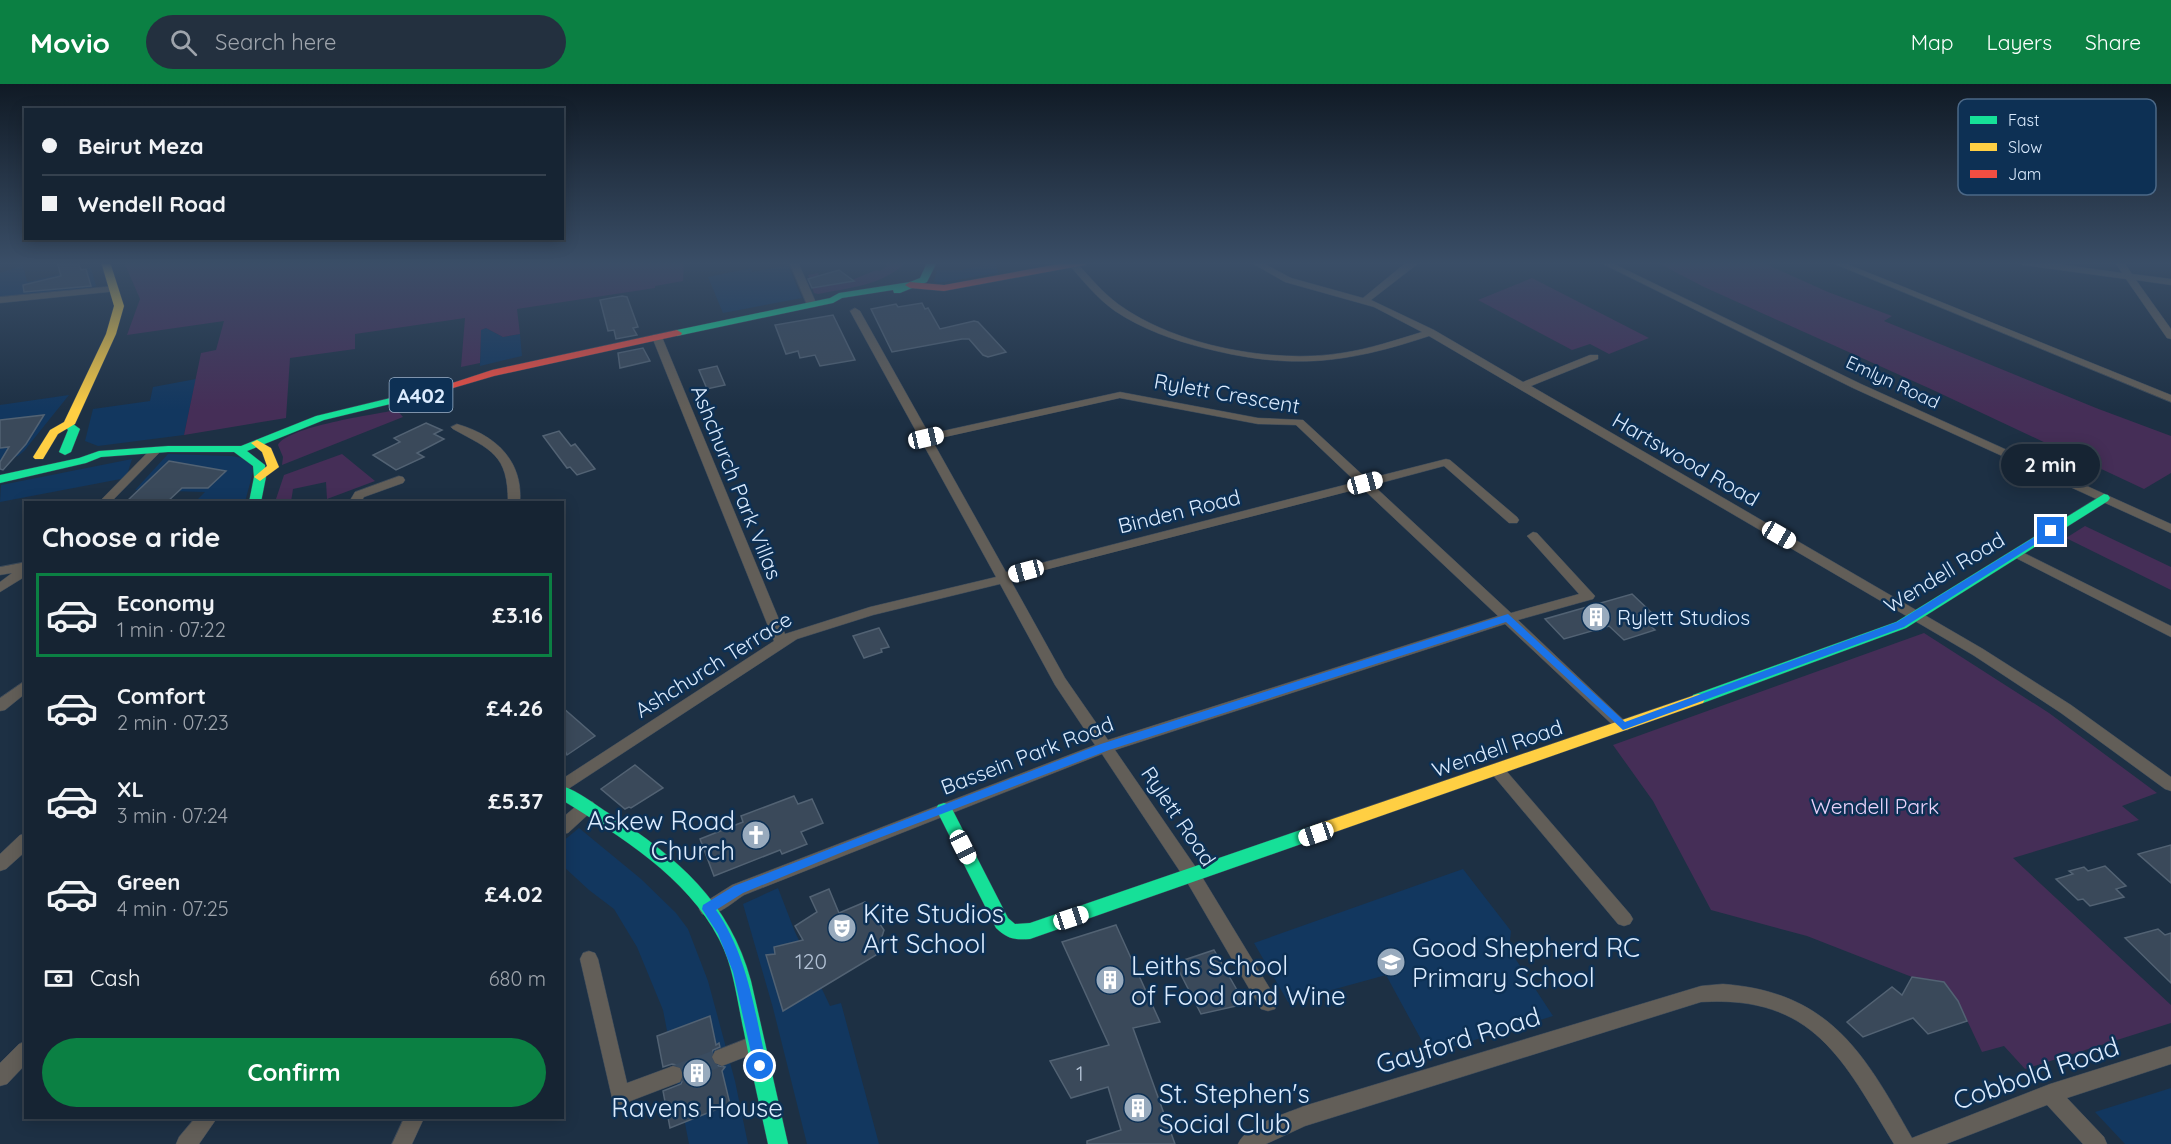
<!DOCTYPE html>
<meta charset="utf-8">
<style>
body{margin:0;font-family:Quicksand,sans-serif;background:#23303f;color:#f1f3f6;height:100vh;display:flex;flex-direction:column;font-size:22px;white-space:nowrap}
*{box-sizing:border-box;margin:0}
p{font-size:20px;color:#9ea4ac}
.icon{flex:none;width:33px;height:33px;fill:none;stroke:currentColor;stroke-width:2;stroke-linecap:round;stroke-linejoin:round}
.map{position:relative;flex:1;overflow:hidden}
.drawer{position:absolute;left:24px;top:417px;width:540px;height:618px;display:flex;flex-direction:column;background:#162433;border-radius:0px;box-shadow:0 3px 15px #0003,0 0 0 2px #35414e}
.drawer>*{flex:none}
.top-card{position:absolute;left:24px;top:24px;width:540px;height:132px;border-radius:0px;box-shadow:0 3px 15px #0003,0 0 0 2px #35414e;display:grid;align-content:center;height:132px;padding:0 18px;background:#162433}
.end{position:absolute;width:27px;height:27px;margin:-14px;border:8px solid #1a73e8;background:#fff;box-shadow:0 0 0 3px #fff}
.from{border-radius:50%}
.bubble{position:absolute;height:42px;border-radius:21px;background:#162433;box-shadow:0 3px 15px #0003,0 0 0 2px #35414e;font-size:20px;font-weight:700;line-height:42px;text-align:center}
.car{position:absolute;width:18px;height:36px;margin:-18px -9px;border-radius:8px;box-shadow:0 0 4px 2px #0007;background:linear-gradient(#fff 24%,#345 0 40%,#fff 0 76%,#345 0 86%,#fff 0)}
.top-card b{display:flex;align-items:center;gap:21px;height:57px;font-size:22px}
.top-card b+b{border-top:2px solid #35414e}
.top-card i{width:15px;height:15px;background:#f1f3f6}
ul{padding:0;list-style:none}
li{display:flex;align-items:center;gap:18px;height:84px;margin:0 12px 9px;padding:0 6px;border:3px solid transparent;border-radius:0px}
li div{flex:1}
li b{display:block;font-size:22px}
li em{font-style:normal;font-weight:700}
li.current{border-color:#0b8043}
li>.icon{width:54px;height:54px;stroke-width:1.5}
h2{padding:0 18px;font-size:27px;line-height:72px}
.pay{display:flex;align-items:center;gap:15px;height:66px;padding:0 18px;font-size:22px}
.pay p{margin-inline-start:auto}
.cta{display:flex;gap:12px;margin-top:auto;padding:12px 18px}
.cta a{flex:1;height:69px;border-radius:36px;background:#0b8043;color:#fff;font-size:24px;font-weight:700;line-height:69px;text-align:center}
header{display:flex;align-items:center;gap:36px;box-sizing:border-box;height:84px;padding:0 30px;background:#0b8043;color:#fff}
header strong{font-size:28px}
nav{display:flex;gap:33px;margin-inline-start:auto;font-size:21px}
.search{width:420px;height:54px;background:#23303f;display:flex;align-items:center;gap:15px;box-sizing:border-box;padding:0 21px;border-radius:33px;color:#9ea4ac;font-size:22px}
.map>svg:first-child{display:block}
.built{fill:#12375f}
.green{fill:#452e57}
.building{fill:#3a495a;stroke:#526273;stroke-width:1.5}
.lines{fill:none;stroke-linecap:round;stroke-linejoin:round}
.street-tunnel{stroke:#3a4c60;stroke-width:18;stroke-dasharray:18 9;stroke-linecap:butt}
.street-casing{stroke:#3b4a5b;stroke-width:1}
.fast-casing{stroke:#3b4a5b;stroke-width:1}
.slow-casing{stroke:#3b4a5b;stroke-width:1}
.jam-casing{stroke:#3b4a5b;stroke-width:1}
.street{fill:#625e58;fill-rule:evenodd}
.fast{fill:#16e098;fill-rule:evenodd}
.slow{fill:#ffcf43;fill-rule:evenodd}
.jam{fill:#f24e42;fill-rule:evenodd}
.route{fill:#1a73e8}
.labels{text-anchor:middle;dominant-baseline:central;stroke-width:5;stroke-linejoin:round;paint-order:stroke}
.far-street-label{font-size:18px;fill:#dbebfe;stroke:#0d3054}
.shield{fill:#0d3054;stroke:#9db3cb;stroke-width:1.5}
.shield-label{font-size:20px;font-weight:bold;fill:#dbebfe}
.street-label{font-size:21px;fill:#dbebfe;stroke:#0d3054}
.poi-label{font-size:21px;fill:#dbebfe;stroke:#0d3054;text-anchor:start}
.park-label{font-size:21px;fill:#ebd2fa;stroke:#0d3054}
.near-number-label{font-size:21px;fill:#b3c2d5}
.near-poi-label{font-size:26px;fill:#dbebfe;stroke:#0d3054;text-anchor:start}
.near-street-label{font-size:26px;fill:#dbebfe;stroke:#0d3054}
.key{fill:#0d3054;stroke:#4b6887;stroke-width:1.5}
.key-label{font-size:16px;fill:#dbebfe}
</style>
<header>
<strong>Movio</strong>
<div class="search"><svg class="icon" aria-label="search" viewBox="0 0 24 24"><circle cx="10" cy="10" r="6"/><path d="M15 15l6 6"/></svg>Search here</div>
<nav><a>Map</a><a>Layers</a><a>Share</a></nav>
</header>
<div class="map">
<svg width="2171" height="1060" viewBox="0 0 2171 1060">
<rect width="100%" height="100%" fill="#1d3044"/>
<g class="built">
<path d="M996,178L998,189L938,199L934,197L937,186H961Z"/>
<path d="M23,181L27,198L91,183L96,202L87,205L0,213V189Z"/>
<path d="M788,181L802,214L723,229L708,193L751,184L752,188Z"/>
<path d="M486,244L503,253L520,250L522,272L480,282L481,246Z"/>
<path d="M196,295L184,351L98,362L85,357L93,325L150,317L153,303Z"/>
<path d="M69,311L24,367L18,372L0,378V321Z"/>
<path d="M168,370L232,372L247,375L251,378L253,388L245,418H195L205,408L135,406Z"/>
<path d="M132,375L126,394L0,418L1,401Z"/>
<path d="M579,744L641,795L676,829L688,845L708,897L735,997L748,1060H689L663,926L637,863L614,825L589,806L563,782L562,758Z"/>
<path d="M1463,785L1511,847L1509,865L1553,932L1429,970L1386,891L1288,918L1254,859Z"/>
<path d="M778,804L795,848L830,922L841,919L879,1060H807L773,924L743,820Z"/>
<path d="M2171,1004V1060H2125L2095,1028Z"/>
</g>
<g class="green">
<path d="M124,178H684L683,197L655,202V204L517,225L520,250L503,253L486,244L481,246L480,279L461,283L465,234L355,250V265L290,274L286,334L184,351L201,269L216,266L224,237L127,251L140,215Z"/>
<path d="M887,178H906C884,201 849,204 818,210L814,209L808,191L818,189L823,202L853,197L852,196L876,186L880,187L887,182L884,180Z"/>
<path d="M1656,178H1761L1828,208L1892,232L1884,237L2096,324L2171,352V389L2144,405L1933,306L1704,203Z"/>
<path d="M1532,194L1649,254L1609,270L1590,260L1572,266L1478,216Z"/>
<path d="M397,326L403,333L282,381L283,373L278,361C287,343 375,330 397,326Z"/>
<path d="M342,370L375,397L327,415L326,398L293,405L291,418H275L284,391Z"/>
<path d="M2085,442L2171,483V506L2066,454Z"/>
<path d="M1924,549L2049,629L2157,709L2122,722L2139,736L2013,774L2171,921V939L2025,985L2004,962L1982,968L1958,917L1944,898L1912,893L1807,852L1711,826L1653,717L1613,661Z"/>
</g>
<g class="building">
<path d="M57,178H78L81,186L86,185L91,202L24,208L23,201L61,192Z"/>
<path d="M839,186L854,197L812,204L808,195Z"/>
<path d="M622,212L627,213L638,243L633,244L637,251L616,255L614,246L608,247L600,216Z"/>
<path d="M922,219L925,225L928,224L940,245L974,237L978,238L1006,268L988,273L983,271L969,255H962L892,268L871,225L896,220L898,223Z"/>
<path d="M833,231L855,276L820,282L815,271L800,274L798,267L786,270L775,241Z"/>
<path d="M643,264L650,277L620,284L618,269Z"/>
<path d="M717,282L725,301L707,305L699,286Z"/>
<path d="M44,331L26,360L3,386L0,385V378L9,363L0,364V336Z"/>
<path d="M426,339L442,346L434,350L444,355L417,369L424,373L396,386L373,371L400,358L394,354Z"/>
<path d="M559,347L571,362L575,360L595,385L577,391L570,383L567,384L543,352Z"/>
<path d="M169,377L226,387L208,404H182L167,418H126Z"/>
<path d="M1632,510L1651,528L1638,531L1655,546L1624,556L1609,542L1564,555L1545,535Z"/>
<path d="M879,544L889,563L881,565L882,568L864,574L853,552Z"/>
<path d="M562,623L595,652L567,671L562,660Z"/>
<path d="M635,681L663,704L631,724L629,723L625,725L601,705Z"/>
<path d="M794,712L798,720L812,715L823,739L801,748L807,760L782,770L780,766L714,792L700,755L743,738L741,732Z"/>
<path d="M2171,761V799L2138,770Z"/>
<path d="M2105,782L2126,802L2116,805L2124,813L2090,822L2083,815L2078,816L2056,795L2073,790L2069,787L2084,783L2088,787Z"/>
<path d="M829,805L839,829L865,818L884,846L876,871L783,927L766,871L775,870L774,863L803,856L795,842L817,828L810,813Z"/>
<path d="M1116,841L1160,938L1133,944L1175,1060H1087V1057L1121,1046L1108,1003L1071,1014L1050,977L1109,961L1062,858Z"/>
<path d="M2158,845L2165,851L2171,849V899L2125,854Z"/>
<path d="M1214,866L1245,920L1201,930L1175,879Z"/>
<path d="M1912,893L1944,898L1958,917L1967,937L1928,950L1913,934L1863,953L1847,938L1892,903L1902,911Z"/>
<path d="M710,932L716,961L719,959L720,963L713,966L710,974L714,981L725,983L722,987L730,1020L670,1044L663,1007L681,1000L685,990L681,982L672,980L663,983L657,952Z"/>
</g>
<g class="lines">
<path class="street-tunnel" d="M673,991L722,973"/>
<g class="street-casing">
<g id="street">
<path d="M789,178H798L817,221L815,223L807,221Z"/>
<path d="M1070,178H1076C1090,193 1102,208 1118,220C1175,262 1274,280 1342,269C1369,265 1396,256 1422,248L1374,223L1285,198L1250,178H1261L1291,194L1363,214L1403,181L1409,178H1420L1371,216L1434,246L1523,298L1590,271H1598V275L1531,302L1983,565L2071,621L2171,693V707L2165,705L2061,629L1973,571L1429,252C1345,280 1290,286 1204,264C1173,256 1142,245 1115,227C1098,215 1084,198 1070,182Z"/>
<path d="M1599,178H1610L1861,300L2171,440V449L1853,304Z"/>
<path d="M1830,178H1842L2171,311V318Z"/>
<path d="M2019,178H2044L2122,189L2115,178H2124L2132,190L2171,195V201L2136,196L2171,245V255L2167,254L2126,195L2023,181Z"/>
<path d="M115,202L118,203V207L0,219V213Z"/>
<path d="M855,224L860,227L929,350L1120,308L1258,334L1303,336L1367,395L1446,375L1450,376L1517,433L1519,436L1517,439H1509L1444,382L1373,401L1511,529L1579,510L1527,452L1533,448L1537,449L1595,512L1593,515L1518,536L1630,642L1628,646H1618L1505,540L1115,666L1199,788L1275,913L1277,919L1275,925L1268,927L1261,925L1187,798L1102,670L744,811C733,818 715,835 702,830L699,825L702,820L732,801L1095,661L1055,601L1000,500L873,531L797,555L562,709V695L774,557L652,253L653,251H661L662,253L785,550L870,523L996,493L850,227ZM1120,314L1258,340L1296,341L1356,398L1006,488L932,356ZM1362,404L1498,532L1108,656L1065,594L1010,495Z"/>
<path d="M457,340C496,351 523,377 520,418H508C508,370 491,366 453,345L451,343Z"/>
<path d="M156,363L160,364V368L111,418H99L152,364Z"/>
<path d="M399,392L403,393L405,396L403,399L364,413L361,418H349L355,408Z"/>
<path d="M2016,465L2171,542V553L2012,472L2010,469Z"/>
<path d="M26,478V492L0,508V498L12,489L0,491V483Z"/>
<path d="M26,596V609L5,626L0,627V614Z"/>
<path d="M1497,680L1502,682L1630,830L1633,835L1630,840L1624,842L1618,840L1492,690L1489,686L1492,682Z"/>
<path d="M587,716L593,718L595,722L593,726L568,749L562,750V734L581,718Z"/>
<path d="M26,750V767L6,785L0,787V770L20,751Z"/>
<path d="M589,867L595,869L598,875L627,999L673,982L680,984L683,991L680,998L620,1021L613,1018L580,875L583,869Z"/>
<path d="M1723,900C1830,908 1864,969 1912,1054L2050,1000L2171,962V980L2067,1014L2104,1053L2107,1060H2083L2047,1021L1946,1060H1894C1843,976 1814,911 1701,918L1305,1042L1266,1060H1238C1246,1041 1285,1030 1304,1022L1701,902Z"/>
<path d="M756,951L763,954L765,960L763,966L722,982L715,979L712,973L715,967Z"/>
<path d="M26,957V980L7,1000L0,1002V979L19,960Z"/>
<path d="M195,1034H217L199,1060H176L179,1053Z"/>
<path d="M404,1034H424L412,1060H392Z"/>
</g>
</g>
<g class="fast-casing">
<g id="fast">
<path d="M924,178L936,180L927,198L900,209H894L893,206L842,214L833,219L677,252L672,249L677,246L830,214L839,209L910,198L920,194L926,181Z"/>
<path d="M436,303L440,304V308L324,336L247,367L265,381L266,393L261,418H249L254,393L253,382L234,368H168L101,373L86,379L0,399V391L79,374L99,367L168,362H241L316,332Z"/>
<path d="M69,337L80,345L71,368L65,371L59,368L68,346L63,340Z"/>
<path d="M2104,410L2108,411L2110,414L2108,417L1906,544L1703,619H1693L1691,615L1693,611L1896,538Z"/>
<path d="M562,702C579,707 595,721 610,730C677,773 730,818 751,897L788,1060H768C760,1023 751,985 744,948C737,917 734,883 719,855C687,793 620,752 562,716Z"/>
<path d="M944,719L950,721L1008,834L1015,840L1030,839L1318,740L1324,742L1326,747L1324,752L1030,855C1014,856 1008,855 996,844L936,725L938,721Z"/>
</g>
</g>
<g class="slow-casing">
<g id="slow">
<path d="M101,178H110L124,222L116,250L75,340L58,350L43,375H35L33,373L50,346L64,338L106,250L114,222Z"/>
<path d="M257,356L271,364L279,383L260,397L254,393L267,382L262,368L251,359Z"/>
<path d="M1698,610L1703,611L1705,615L1703,619L1318,754L1312,752L1310,747L1312,742Z"/>
</g>
</g>
<g class="jam-casing">
<g id="jam">
<path d="M1070,178H1089L1085,181L944,207L910,204L905,201L910,198L944,201Z"/>
<path d="M677,246L682,249L681,251L494,292L436,309L431,306L492,286Z"/>
</g>
</g>
<use href="#street" class="street"/>
<use href="#fast" class="fast"/>
<use href="#slow" class="slow"/>
<use href="#jam" class="jam"/>
</g>
<linearGradient id="sky" x2="0" y2="1"><stop stop-color="#101a25"/><stop offset="0.55" stop-color="#3a4e67"/><stop offset="1" stop-color="#3a4e67" stop-opacity="0"/></linearGradient>
<rect width="2171" height="326" fill="url(#sky)"/>
<path class="route" d="M2048,445L2056,447L1904,543L1623,646L1506,538L1109,666L850,765L743,809L716,826C748,872 755,929 767,982L765,987L760,989L756,987L754,982L733,888L718,850L702,825L703,821L734,802L1101,660L1508,530L1625,638L1897,538Z"/>
<defs>
<g id="building-disc" transform="scale(1.5)"><circle r="9.5" fill="#98aabd" stroke="#0d3054"/><path d="M-4-6H4V6H1V3H-1V6H-4ZM-2.5-4.3h1.7v1.8h-1.7ZM.8-4.3h1.7v1.8H.8ZM-2.5-1h1.7V.8h-1.7ZM.8-1h1.7V.8H.8Z" fill="#fff"/></g>
<g id="church-disc" transform="scale(1.5)"><circle r="9.5" fill="#98aabd" stroke="#0d3054"/><path d="M-1.2-6h2.4v3.5h3.3v2.4h-3.3V6h-2.4V-.1h-3.3v-2.4h3.3Z" fill="#fff"/></g>
<g id="theatre-disc" transform="scale(1.5)"><circle r="9.5" fill="#98aabd" stroke="#0d3054"/><path d="M-5-5.5Q0-4 5-5.5V0Q5 5 0 6Q-5 5-5 0ZM-3.3-2.5H-1v1.5H-3.3ZM1-2.5H3.3v1.5H1ZM-2.8 1Q0 5.5 2.8 1Z" fill="#fff"/></g>
<g id="school-disc" transform="scale(1.5)"><circle r="9.5" fill="#98aabd" stroke="#0d3054"/><path d="M0-5L7-2L0 1L-7-2ZM-4 1L0 2.5L4 1V4Q0 6-4 4Z" fill="#fff"/></g>
</defs>
<g fill-rule="evenodd">
<use href="#building-disc" x="1596" y="533"/>
<use href="#church-disc" x="756" y="751"/>
<use href="#theatre-disc" x="842" y="844"/>
<use href="#school-disc" x="1391" y="878"/>
<use href="#building-disc" x="1110" y="896"/>
<use href="#building-disc" x="697" y="989"/>
<use href="#building-disc" x="1138" y="1024"/>
</g>
<g class="labels">
<g class="far-street-label">
<text transform="translate(1893 298) rotate(25)">Emlyn Road</text>
</g>
<rect class="shield" x="389.5" y="294" width="63" height="34" rx="4.5"/>
<g class="shield-label">
<text x="421" y="311">A402</text>
</g>
<g class="street-label">
<text transform="translate(1227 309) rotate(10)">Rylett Crescent</text>
<text transform="translate(1686 375) rotate(30)">Hartswood Road</text>
<text transform="translate(737 398) rotate(68)">Ashchurch Park Villas</text>
<text transform="translate(1179 427) rotate(-14)">Binden Road</text>
<text transform="translate(1944 488) rotate(-31)">Wendell Road</text>
<text transform="translate(713 580) rotate(-32)">Ashchurch Terrace</text>
<text transform="translate(1497 664) rotate(-19)">Wendell Road</text>
<text transform="translate(1027 671) rotate(-21)">Bassein Park Road</text>
<text transform="translate(1179 732) rotate(56)">Rylett Road</text>
</g>
<g class="poi-label">
<text x="1617" y="533">Rylett Studios</text>
</g>
<g class="park-label">
<text x="1875" y="722">Wendell Park</text>
</g>
<g class="near-number-label">
<text x="811" y="877">120</text>
<text x="1080" y="989">1</text>
</g>
<g class="near-poi-label">
<text x="735" y="736" text-anchor="end">Askew Road<tspan x="735" dy="30">Church</tspan></text>
<text x="863" y="829">Kite Studios<tspan x="863" dy="30">Art School</tspan></text>
<text x="1412" y="863">Good Shepherd RC<tspan x="1412" dy="30">Primary School</tspan></text>
<text x="1131" y="881">Leiths School<tspan x="1131" dy="30">of Food and Wine</tspan></text>
<text x="1159" y="1009">St. Stephen's<tspan x="1159" dy="30">Social Club</tspan></text>
<text x="697" y="1023" text-anchor="middle">Ravens House</text>
</g>
<g class="near-street-label">
<text transform="translate(1458 956) rotate(-17)">Gayford Road</text>
<text transform="translate(2036 989) rotate(-19)">Cobbold Road</text>
</g>
</g>
<rect x="1958" y="15" width="198" height="96" rx="9" class="key"/>
<rect x="1970" y="32" width="27" height="8" fill="#16e098"/>
<rect x="1970" y="59" width="27" height="8" fill="#ffcf43"/>
<rect x="1970" y="86" width="27" height="8" fill="#f24e42"/>
<g class="key-label">
<text x="2008" y="42">Fast</text>
<text x="2008" y="69">Slow</text>
<text x="2008" y="96">Jam</text>
</g>
</svg>
<i class="end from" style="left:760px;top:982px"></i>
<i class="end" style="left:2051px;top:447px"></i>
<div class="bubble" style="left:2001px;top:360px;width:99px">2 min</div>
<i class="car" style="left:926px;top:354px;rotate:77deg"></i>
<i class="car" style="left:1365px;top:399px;rotate:75deg"></i>
<i class="car" style="left:1779px;top:451px;rotate:120deg"></i>
<i class="car" style="left:1026px;top:487px;rotate:255deg"></i>
<i class="car" style="left:1316px;top:750px;rotate:251deg"></i>
<i class="car" style="left:963px;top:763px;rotate:153deg"></i>
<i class="car" style="left:1071px;top:834px;rotate:72deg"></i>
<div class="top-card">
<b><i class="from"></i>Beirut Meza</b>
<b><i></i>Wendell Road</b>
</div>
<section class="drawer">
<h2>Choose a ride</h2>
<ul>
<li class="current"><svg class="icon" aria-label="car" viewBox="0 0 24 24"><path d="M5 17H2v-5l4-1 3-4h7l3 4 3 1v5h-3M9 17h6M6 11h13"/><circle cx="7" cy="17" r="2"/><circle cx="17" cy="17" r="2"/></svg><div><b>Economy</b><p>1 min · 07:22</p></div><em>£3.16</em></li>
<li><svg class="icon" aria-label="car" viewBox="0 0 24 24"><path d="M5 17H2v-5l4-1 3-4h7l3 4 3 1v5h-3M9 17h6M6 11h13"/><circle cx="7" cy="17" r="2"/><circle cx="17" cy="17" r="2"/></svg><div><b>Comfort</b><p>2 min · 07:23</p></div><em>£4.26</em></li>
<li><svg class="icon" aria-label="car" viewBox="0 0 24 24"><path d="M5 17H2v-5l4-1 3-4h7l3 4 3 1v5h-3M9 17h6M6 11h13"/><circle cx="7" cy="17" r="2"/><circle cx="17" cy="17" r="2"/></svg><div><b>XL</b><p>3 min · 07:24</p></div><em>£5.37</em></li>
<li><svg class="icon" aria-label="car" viewBox="0 0 24 24"><path d="M5 17H2v-5l4-1 3-4h7l3 4 3 1v5h-3M9 17h6M6 11h13"/><circle cx="7" cy="17" r="2"/><circle cx="17" cy="17" r="2"/></svg><div><b>Green</b><p>4 min · 07:25</p></div><em>£4.02</em></li>
</ul>
<div class="pay"><svg class="icon" aria-label="cash" viewBox="0 0 24 24"><path d="M3 7h18v10H3z"/><circle cx="12" cy="12" r="2"/></svg>Cash<p>680 m</p></div>
<div class="cta"><a>Confirm</a></div>
</section>
</div>
